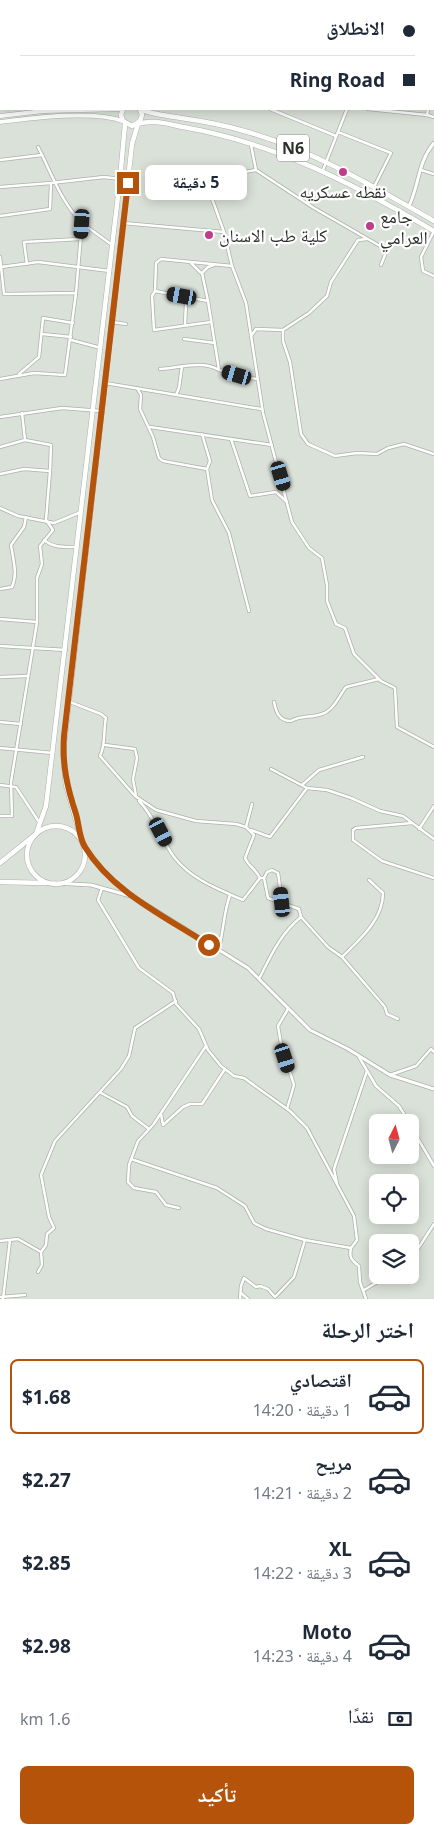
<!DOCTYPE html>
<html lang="ar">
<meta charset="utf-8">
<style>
body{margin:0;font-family:"Noto Sans","Noto Naskh Arabic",sans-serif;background:#f6f6f7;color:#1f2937;direction:rtl;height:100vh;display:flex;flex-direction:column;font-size:19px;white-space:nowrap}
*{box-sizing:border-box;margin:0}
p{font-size:16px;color:#747a83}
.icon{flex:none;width:28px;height:28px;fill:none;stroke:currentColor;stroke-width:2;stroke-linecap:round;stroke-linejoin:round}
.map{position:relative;height:1299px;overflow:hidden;direction:ltr}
.drawer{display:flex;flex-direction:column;background:#fff;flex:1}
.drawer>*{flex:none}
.top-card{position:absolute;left:0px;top:0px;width:435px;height:110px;box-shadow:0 2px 12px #0003;direction:rtl;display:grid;align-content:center;height:110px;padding:0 20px;background:#fff}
.needle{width:32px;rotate:6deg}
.fabs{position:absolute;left:369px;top:1114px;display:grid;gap:10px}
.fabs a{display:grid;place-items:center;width:50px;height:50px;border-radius:8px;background:#fff;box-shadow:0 2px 12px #0003;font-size:25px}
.end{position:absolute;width:22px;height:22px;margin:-11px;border:6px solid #b45309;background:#fff;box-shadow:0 0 0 2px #fff}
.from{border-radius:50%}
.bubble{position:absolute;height:35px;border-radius:8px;background:#fff;box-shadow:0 2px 12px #0003;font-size:16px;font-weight:700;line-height:35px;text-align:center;direction:rtl}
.car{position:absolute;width:15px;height:30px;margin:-15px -8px;border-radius:6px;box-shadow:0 0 4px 1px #0007;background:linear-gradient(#222 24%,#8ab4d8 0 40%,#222 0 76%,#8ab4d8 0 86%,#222 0)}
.top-card b{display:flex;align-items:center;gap:18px;height:48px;font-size:19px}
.top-card b+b{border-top:1px solid #e0e1e3}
.top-card i{width:12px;height:12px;background:#1f2937}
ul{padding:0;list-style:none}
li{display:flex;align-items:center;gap:15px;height:75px;margin:0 10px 8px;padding:0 10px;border:2px solid transparent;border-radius:8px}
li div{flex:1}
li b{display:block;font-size:19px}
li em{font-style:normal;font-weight:700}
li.selected{border-color:#b45309}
li>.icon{width:45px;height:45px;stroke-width:1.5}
h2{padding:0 20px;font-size:22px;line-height:60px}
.pay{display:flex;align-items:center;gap:12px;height:55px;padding:0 20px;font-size:19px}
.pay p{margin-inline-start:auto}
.primary-button{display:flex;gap:10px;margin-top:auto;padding:10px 20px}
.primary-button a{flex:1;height:58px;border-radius:8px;background:#b45309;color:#fff;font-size:20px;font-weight:700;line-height:58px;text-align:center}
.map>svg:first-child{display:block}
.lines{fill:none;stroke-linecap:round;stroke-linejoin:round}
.minor-casing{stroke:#abb2a9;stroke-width:4}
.tertiary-casing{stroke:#abb2a9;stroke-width:4.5}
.secondary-casing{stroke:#abb2a9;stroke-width:5}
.primary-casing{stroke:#abb2a9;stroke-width:5.5}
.minor{stroke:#fff;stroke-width:2.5}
.tertiary{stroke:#fff;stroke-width:3}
.secondary{stroke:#fff;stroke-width:4}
.primary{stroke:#fff;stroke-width:4.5}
.route{stroke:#b45309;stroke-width:6}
.poi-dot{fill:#bd3d88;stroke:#fff;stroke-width:2}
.labels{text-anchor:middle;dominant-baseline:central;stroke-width:4.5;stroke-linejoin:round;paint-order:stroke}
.shield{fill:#fff;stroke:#6d6e6c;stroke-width:1}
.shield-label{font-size:16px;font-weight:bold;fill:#2e302d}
.poi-label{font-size:18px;fill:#2e302d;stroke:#fff;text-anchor:start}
</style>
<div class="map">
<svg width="434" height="1299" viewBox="0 0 434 1299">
<rect width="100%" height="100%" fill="#dae1d8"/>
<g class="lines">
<g class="minor-casing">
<g id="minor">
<path d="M1,0L2,1"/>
<path d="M71,0L90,1"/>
<path d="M101,1V0"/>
<path d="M384,1V0"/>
<path d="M0,62L1,61"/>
<path d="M434,68V66"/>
<path d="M0,73L1,76"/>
<path d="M270,109L336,136"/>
<path d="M368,109L427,115L428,109"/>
<path d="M427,115L434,117"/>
<path d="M338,132L391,153L374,187"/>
<path d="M38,147C52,174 61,202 82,223"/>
<path d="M0,160L42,155"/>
<path d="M256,170L314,208L387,250L381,265"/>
<path d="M323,170L347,109"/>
<path d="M421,170L434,174"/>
<path d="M51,183L104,177L120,179"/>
<path d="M0,187L51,183L50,209L0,216"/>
<path d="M123,223L224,232L232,266L246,303L263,413L292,522L309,548L322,558L327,585V601L336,624L345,628L354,654L381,681L395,688L397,727L434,747"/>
<path d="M434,231L421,257L423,271L434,276"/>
<path d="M224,232L205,179L256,170L251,145"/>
<path d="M0,257L4,294L76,293L65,375L34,373L0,379"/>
<path d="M191,263L201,273"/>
<path d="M27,264L24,242L80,239"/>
<path d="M1,267L38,262L110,271"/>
<path d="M155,291L152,296L154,330L211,322"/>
<path d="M76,293L82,223L112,245"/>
<path d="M182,296L186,303L185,325"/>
<path d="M208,301L202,273L208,267L214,265"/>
<path d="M112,322L126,324"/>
<path d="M283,330V341L290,362L301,434L308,444L335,456L357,453L377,454L388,448L404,444L434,454"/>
<path d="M42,334L71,337"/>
<path d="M251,336L256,329L283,330L309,313L327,296L331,282L358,240L367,239"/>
<path d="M184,339L215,343"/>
<path d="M71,340L101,348"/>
<path d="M160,369C178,368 203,360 219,370L208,301L155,291L156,263L161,259L232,266"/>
<path d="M219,370L256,379"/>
<path d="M19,374L39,357L43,318L73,323"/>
<path d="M105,383L261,409"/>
<path d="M137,388L141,395L140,409L153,437L159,458L163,461L207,469"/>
<path d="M176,395L179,388L182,366"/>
<path d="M0,417L62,408L102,411"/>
<path d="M150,427L272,445"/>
<path d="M202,434L210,461L207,469L212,500L229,533L249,611"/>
<path d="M231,439L250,496L276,492L287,502"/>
<path d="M25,440L51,445L50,471"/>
<path d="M0,447L25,440L22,413"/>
<path d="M0,474L24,469L50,471L46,520L53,530L40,546L42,564L37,578V622L11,782L12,816H0"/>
<path d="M0,508L18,516L54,523L81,512"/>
<path d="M44,540C54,548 64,547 76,547"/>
<path d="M0,589L12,587C18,574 13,559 11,545L24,527L26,517"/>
<path d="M0,619L37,622"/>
<path d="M0,646L66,650"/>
<path d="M0,677L28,676"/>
<path d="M70,702L101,714L106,718C103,731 106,744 100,756L135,796L156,810L196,821L236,824L246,827"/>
<path d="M274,702C276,712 279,721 291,721C301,715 311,718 322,714C334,710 339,696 346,687L379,679"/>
<path d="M0,722L21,724"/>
<path d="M105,745L135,749L137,758L133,779L136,796"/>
<path d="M0,748L53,753"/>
<path d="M271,769L307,788L327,790L351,798L380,811L403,816L434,839"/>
<path d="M0,785L16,787L39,822"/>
<path d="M302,785L319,770L363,757"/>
<path d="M139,801C155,817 161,839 174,857C192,880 218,889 243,900L260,878H264L268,898L299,909L301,917"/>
<path d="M252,804L246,827L254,835L245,858C249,867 256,869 260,878"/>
<path d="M412,823L356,828L353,830V840L382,861L434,878"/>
<path d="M419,829L434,806"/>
<path d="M251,830L270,837L307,788"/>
<path d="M264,878L267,872L272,870L278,873L282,901"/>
<path d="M102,888L98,900L139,968L173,993L176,1004L199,1029L208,1050L221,1066L234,1076L244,1078L290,1111L307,1128L354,1216L357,1240L351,1248L305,1240L266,1229L254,1223L245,1206L217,1188L131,1159"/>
<path d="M218,951C224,932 223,914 230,895"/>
<path d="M342,957C360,939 383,920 383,893L369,880"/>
<path d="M260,977C271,955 281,933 301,917L328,947L342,957L385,1007L387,1014L398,1019"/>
<path d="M359,1057L376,1086L399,1106L409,1122"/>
<path d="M390,1075L416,1066L431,1049L434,1052"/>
<path d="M101,1093L127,1107L132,1116L149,1129"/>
<path d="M287,1109L294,1085L281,1044L278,1026L288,1009"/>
<path d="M161,1114L163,1125L183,1107L190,1104H202L225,1069"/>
<path d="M410,1125L434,1166"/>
<path d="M337,1184L334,1169L367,1071"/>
<path d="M179,1208L166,1205L156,1192L134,1188L128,1182L129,1165L138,1141L153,1125L206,1046"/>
<path d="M0,1241L18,1239L41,1252"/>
<path d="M351,1248C349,1257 351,1260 359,1266L360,1282L366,1299"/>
<path d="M410,1261L434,1224"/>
<path d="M38,1272L42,1265L41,1252L46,1245L47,1234L54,1228L49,1217L41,1175L55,1141L121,1069L129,1056L135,1028L176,1001"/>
<path d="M364,1290L389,1275"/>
<path d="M241,1293L248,1299"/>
<path d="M0,1297L25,1295"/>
<path d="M3,1299L10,1240"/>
<path d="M240,1299L241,1286L244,1278L256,1287L260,1286L268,1289L275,1297L294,1277L305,1240"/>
</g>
</g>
<g class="tertiary-casing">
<g id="tertiary">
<path d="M409,206C419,186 418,161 434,143"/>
<path d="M54,883L91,885L134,897L109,877L83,845"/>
<path d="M134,897L248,968L310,1030L348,1049L390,1075L434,1089"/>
</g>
</g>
<g class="secondary-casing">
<g id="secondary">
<path d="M0,116L43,111L122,109"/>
<path d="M0,122C32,118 92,110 123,121"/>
</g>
</g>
<g class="primary-casing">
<g id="primary">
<path d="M148,1L149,0"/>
<path d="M156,1V0"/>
<path d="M123,109L121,115L123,121L132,126L140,121L142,115L140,109"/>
<path d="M140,109C152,115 167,115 181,118C202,121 224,125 244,131C313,150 373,186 434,221"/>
<circle cx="56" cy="855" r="29"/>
<path d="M83,845L66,785L63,754L132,144L138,124C152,119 168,124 183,127C275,143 354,184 434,231"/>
<path d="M0,863L36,834L46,806L120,179L125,124"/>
<path d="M0,882L46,883"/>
</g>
</g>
<use href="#minor" class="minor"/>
<use href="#tertiary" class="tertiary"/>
<use href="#secondary" class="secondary"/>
<use href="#primary" class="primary"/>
</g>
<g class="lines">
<path class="route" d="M128,183L64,736C62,764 67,787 76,814C79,824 79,838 85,847C112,892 166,917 209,945"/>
</g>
<g class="poi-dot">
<circle cx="343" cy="172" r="5"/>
<circle cx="370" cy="226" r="5"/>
<circle cx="209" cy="235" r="5"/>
</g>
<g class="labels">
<rect class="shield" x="277" y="134.5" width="32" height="27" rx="4"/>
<g class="shield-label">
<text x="293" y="148">N6</text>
</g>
<g class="poi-label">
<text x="343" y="191" text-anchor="middle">نقطه عسكريه</text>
<text x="380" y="216">جامع<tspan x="380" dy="21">العرامي</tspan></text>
<text x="219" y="235">كلية طب الاسنان</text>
</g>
</g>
</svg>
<div class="fabs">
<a><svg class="needle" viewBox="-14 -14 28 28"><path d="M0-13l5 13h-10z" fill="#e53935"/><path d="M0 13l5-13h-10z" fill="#747a83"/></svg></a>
<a><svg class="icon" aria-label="locate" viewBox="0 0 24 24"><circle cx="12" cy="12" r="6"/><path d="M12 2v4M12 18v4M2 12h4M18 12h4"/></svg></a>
<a><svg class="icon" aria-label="layers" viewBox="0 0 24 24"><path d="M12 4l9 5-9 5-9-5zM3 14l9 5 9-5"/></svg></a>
</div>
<i class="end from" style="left:209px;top:945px"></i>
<i class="end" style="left:128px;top:183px"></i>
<div class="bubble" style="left:145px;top:165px;width:102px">5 دقيقة</div>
<i class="car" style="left:82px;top:224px;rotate:184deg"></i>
<i class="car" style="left:182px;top:296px;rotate:280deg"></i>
<i class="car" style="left:237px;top:375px;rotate:286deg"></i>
<i class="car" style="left:281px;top:476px;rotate:163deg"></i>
<i class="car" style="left:161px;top:832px;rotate:152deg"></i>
<i class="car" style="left:282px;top:902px;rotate:354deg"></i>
<i class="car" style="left:285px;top:1058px;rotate:162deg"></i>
<div class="top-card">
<b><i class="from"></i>الانطلاق</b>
<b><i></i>Ring Road</b>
</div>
</div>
<section class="drawer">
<h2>اختر الرحلة</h2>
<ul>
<li class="selected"><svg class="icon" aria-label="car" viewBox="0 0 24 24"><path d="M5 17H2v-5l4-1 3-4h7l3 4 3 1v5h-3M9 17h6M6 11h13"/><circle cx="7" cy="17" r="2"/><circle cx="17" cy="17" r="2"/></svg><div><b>اقتصادي</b><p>1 دقيقة · 14:20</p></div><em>$1.68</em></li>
<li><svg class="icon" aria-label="car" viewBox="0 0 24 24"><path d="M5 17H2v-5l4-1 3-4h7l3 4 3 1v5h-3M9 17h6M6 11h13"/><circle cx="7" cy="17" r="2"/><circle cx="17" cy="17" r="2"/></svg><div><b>مريح</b><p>2 دقيقة · 14:21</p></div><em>$2.27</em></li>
<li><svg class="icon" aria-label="car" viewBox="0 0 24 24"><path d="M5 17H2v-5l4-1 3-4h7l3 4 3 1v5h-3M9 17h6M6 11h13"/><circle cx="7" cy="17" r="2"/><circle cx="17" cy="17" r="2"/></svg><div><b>XL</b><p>3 دقيقة · 14:22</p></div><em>$2.85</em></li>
<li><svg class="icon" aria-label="car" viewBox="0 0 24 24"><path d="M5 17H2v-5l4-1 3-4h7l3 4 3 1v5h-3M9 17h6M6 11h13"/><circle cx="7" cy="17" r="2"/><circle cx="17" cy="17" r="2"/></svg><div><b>Moto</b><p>4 دقيقة · 14:23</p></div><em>$2.98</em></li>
</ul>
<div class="pay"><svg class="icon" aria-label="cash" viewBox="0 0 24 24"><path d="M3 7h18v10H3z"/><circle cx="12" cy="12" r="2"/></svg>نقدًا<p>1.6 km</p></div>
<div class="primary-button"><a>تأكيد</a></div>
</section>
